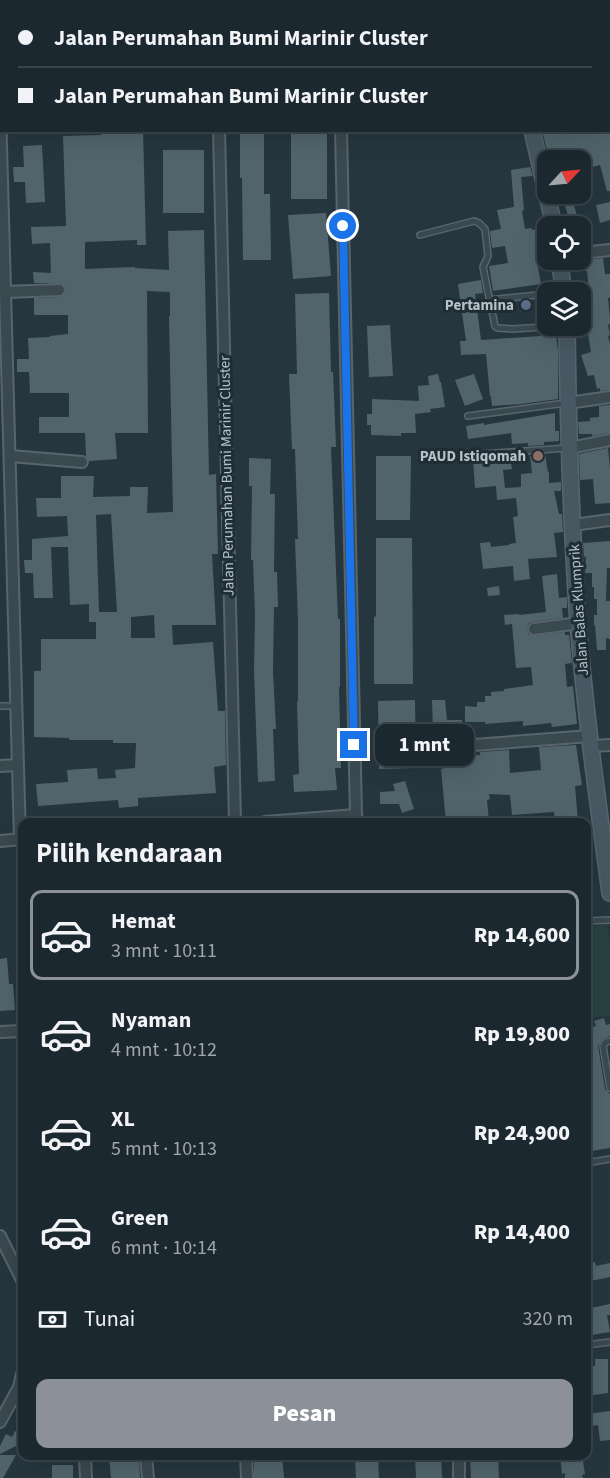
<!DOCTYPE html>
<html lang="id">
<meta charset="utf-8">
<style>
body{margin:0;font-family:"Source Sans 3",sans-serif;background:#253037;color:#f1f3f6;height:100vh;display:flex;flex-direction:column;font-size:22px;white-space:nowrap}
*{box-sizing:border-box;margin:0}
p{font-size:20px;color:#a0a6aa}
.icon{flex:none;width:33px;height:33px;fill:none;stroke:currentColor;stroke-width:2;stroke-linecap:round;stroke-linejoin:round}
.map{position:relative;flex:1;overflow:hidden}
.details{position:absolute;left:18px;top:818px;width:573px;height:642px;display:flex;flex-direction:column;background:#1c282f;border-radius:12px;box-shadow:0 6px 24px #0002,0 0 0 2px #3a444b}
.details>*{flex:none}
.guide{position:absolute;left:0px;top:0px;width:610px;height:132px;box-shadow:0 6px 24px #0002,0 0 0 2px #3a444b;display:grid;align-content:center;height:132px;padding:0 18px;background:#1c282f}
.needle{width:39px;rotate:64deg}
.fabs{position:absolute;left:537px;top:150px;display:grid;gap:12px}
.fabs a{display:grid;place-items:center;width:54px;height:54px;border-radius:12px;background:#1c282f;box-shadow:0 6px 24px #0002,0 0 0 2px #3a444b;font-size:30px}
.end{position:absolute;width:27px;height:27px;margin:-14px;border:8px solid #1a73e8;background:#fff;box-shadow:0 0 0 3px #fff}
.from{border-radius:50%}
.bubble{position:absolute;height:42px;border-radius:12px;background:#1c282f;box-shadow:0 6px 24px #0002,0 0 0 2px #3a444b;font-size:20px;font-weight:800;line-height:42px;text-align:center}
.guide b{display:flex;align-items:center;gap:21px;height:57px;font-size:22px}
.guide b+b{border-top:2px solid #3a444b}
.guide i{width:15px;height:15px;background:#f1f3f6}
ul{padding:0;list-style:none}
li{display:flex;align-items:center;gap:18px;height:90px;margin:0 12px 9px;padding:0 6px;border:3px solid transparent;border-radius:12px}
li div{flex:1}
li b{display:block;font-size:22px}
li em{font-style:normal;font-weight:800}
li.on{border-color:#8c9099}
li>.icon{width:54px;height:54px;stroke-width:1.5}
h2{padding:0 18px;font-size:27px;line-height:72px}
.pay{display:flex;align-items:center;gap:15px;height:66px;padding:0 18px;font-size:22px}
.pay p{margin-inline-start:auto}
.primary-button{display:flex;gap:12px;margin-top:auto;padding:12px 18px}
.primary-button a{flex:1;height:69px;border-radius:12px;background:#8c9099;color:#fff;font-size:24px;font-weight:800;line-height:69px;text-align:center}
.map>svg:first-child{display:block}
.green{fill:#29423f}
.building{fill:#51646c;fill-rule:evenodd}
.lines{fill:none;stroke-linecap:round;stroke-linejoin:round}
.lane-casing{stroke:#58656d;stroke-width:8}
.street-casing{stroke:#58656d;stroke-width:14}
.secondary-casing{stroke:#58656d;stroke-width:18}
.lane{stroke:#3a484f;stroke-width:5}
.street{stroke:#3a484f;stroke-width:10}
.secondary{stroke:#485862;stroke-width:15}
.route{stroke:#1a73e8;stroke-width:8}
.service-dot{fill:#5c6f8a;stroke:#1f2d34;stroke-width:2}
.education-dot{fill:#8d6e63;stroke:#1f2d34;stroke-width:2}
.labels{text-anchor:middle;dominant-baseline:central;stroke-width:6;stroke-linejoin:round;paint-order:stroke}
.poi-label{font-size:15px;font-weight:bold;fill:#b7c2ca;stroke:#1f2d34;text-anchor:end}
.street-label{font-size:15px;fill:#b7c2ca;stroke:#1f2d34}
</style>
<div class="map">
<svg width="610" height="1478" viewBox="0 0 610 1478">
<rect width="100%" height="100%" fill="#26363f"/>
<path class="green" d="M607,923L610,943V1016L587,1018V929Z"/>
<g class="building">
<path d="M101,130H143L146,245H137V240L85,242V269L135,267V268L169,270L168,231L204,230L209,475L216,474L218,554H212L216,625H172L173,645L213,642L218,711H225L226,765L214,767L216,793L138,798V806L119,808L118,800L38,806L36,784L68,782L67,770L97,768L98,779L116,778L115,770L135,768L136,743H113V740H69V738L34,737V671H41V639H96V622H89V604L70,605L68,547H51L53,598H34L33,573H25L24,560H32V539L68,536L67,516L37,517L36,498H61V476H94L93,497L130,496V487H148L147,513L173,512L169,316H170V292L147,291L148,433H115L117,459L89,461L86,456L85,433H39V417H69V393H30L29,372H17V359H29L28,338L50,337V336L68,334V315H34V298L60,297L65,294L66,290L65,286L59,283H34L33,272L51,273L50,243L32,244L31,227L66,226L63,136L101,135ZM111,514L117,612H99L96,515ZM154,615L155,638H131V617Z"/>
<path d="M240,130H264V194H270L271,260H243L242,178H240Z"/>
<rect x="291" y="130" width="36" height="69"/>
<path d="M542,130H610V191H607L600,165L580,170V160H575L573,154L549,159Z"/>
<path d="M42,145L45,202L26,203L25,182H14L13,167H24L23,146Z"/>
<rect x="163" y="150" width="41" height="63"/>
<path d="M530,167L533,176L521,177L524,210L522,211L525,229L532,228V230L544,228L548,233V249L535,251L541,284L493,291L489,266L508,263L505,246L492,248L490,231L501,229L497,210L514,207L511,170Z"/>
<path d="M561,194H571L577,216L569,218Z"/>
<path d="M610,202V220L600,223L596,205Z"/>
<path d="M326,213L331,276L293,279L288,215Z"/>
<path d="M603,258L605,274H610V298H608L610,318V324L608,325L610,335L608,336L610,344V390L600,391V388L597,389L594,375L588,376L581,355L591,352L584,310L589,309L586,292L589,291L587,271H584L583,260Z"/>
<path d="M481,280L483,293L475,294L481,340L556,335L558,351V399L521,404L492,406L491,396H490L486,354L461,355L460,341H466L458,284Z"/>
<path d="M329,293L331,372H333L336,447H331L338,619H340V687H339L341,768H335L337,790L294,792L293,775L299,774L297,702H298V620L295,539H298L295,449H292L289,374H297L295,294Z"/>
<path d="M390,325L393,376L369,377L367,326Z"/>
<path d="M438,374L440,382H441L445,407L430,409L431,412L415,414L416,433H401V436L371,435V425H367V414H372V399L419,401L418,386L429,385L428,376Z"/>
<path d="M474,374L483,399L465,406L455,380Z"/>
<path d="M610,405V433L592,436V434H579L578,422L590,421V418L599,417V406Z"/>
<path d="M555,413V431H559V441L544,442V445L528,446V443L512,444L511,433L468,439L466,426L484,423V425Z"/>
<path d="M608,448L610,468V503L595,504L593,479L580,480L579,454Z"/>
<path d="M545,454L548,472H549V483L561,482V491H554L559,514H562L563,532L554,533L557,557L528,559L530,579L514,581L513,566L483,569L480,543L490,542L491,547L509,545V544L516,543L513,517L518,516L516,498L497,500L496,486L475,488L473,459L510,457L512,469L503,470L505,488L521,487V474L532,473L530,456Z"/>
<path d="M376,456H411L410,520H376Z"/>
<path d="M249,458L271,459L270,494H275L274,572H277L278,607H274L273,672L276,729H273L275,781L258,782L254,671L255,614L253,560H251L252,486H249Z"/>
<path d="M376,538H412L413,684H374V616L376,617Z"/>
<path d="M610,541V568H607L606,601H610V639L606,638V650H597L595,625H594V615H597V599H594V587H592V573H585L586,556L584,557L583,543Z"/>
<path d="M557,574L559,598L567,597V608H562L563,618L532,622L529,623L527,629L528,634L534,636L565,632V635H569L572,663L565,664L567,687L573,686L577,724L552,727L551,723L523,726V721L485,724V722H465V706L477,707V702H485V696H491V692L504,691V689L533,685L531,667L516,668L512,624L505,625L504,615L519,614V615L546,612L542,576Z"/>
<path d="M499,586L500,595L488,596L487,588Z"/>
<path d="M415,700L416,768L379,769L378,701Z"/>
<path d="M432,700H445L447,720H462V733L433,732Z"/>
<path d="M576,745L582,785L575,786L578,822H555L554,812L512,815L510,795L489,794L490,799L487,800L489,822H472V820L446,822L441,769L445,768H437V755L464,753V756L480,755V752L509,750L510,773L541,770L539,747Z"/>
<path d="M405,781L414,809L402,813L399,804H380V792L395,791L393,784Z"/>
<path d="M7,958L9,984H13L15,1010L0,1011V959Z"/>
<path d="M604,1018L606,1025L610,1024V1036L603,1039L598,1046L605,1089L610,1094V1148L586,1152V1032L592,1031L591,1027L596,1026L594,1021Z"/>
<path d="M595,1262L596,1266L610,1263V1277L586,1282V1264Z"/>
<path d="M610,1304V1315H607L610,1332L586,1336V1309Z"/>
<path d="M595,1359H608V1393L586,1396V1366H595Z"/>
<path d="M610,1411V1440L600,1441L598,1425L586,1427V1414Z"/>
<path d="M15,1431L22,1436V1443L0,1454V1446L6,1434L12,1437Z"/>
<path d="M0,1455H16L3,1478H0Z"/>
<path d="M109,1455H139L140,1478H111Z"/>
<path d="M254,1455H282L284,1478H254Z"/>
<path d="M415,1455H441L442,1478H416Z"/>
<path d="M470,1455H498L499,1478H471Z"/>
<path d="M560,1455H582L585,1474L582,1475L583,1478H565V1473L562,1474Z"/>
<path d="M378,1457L379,1478H356L355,1458Z"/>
<rect x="52" y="1465" width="21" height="13"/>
</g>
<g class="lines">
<g class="lane-casing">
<g id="lane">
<path d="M584,0L585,2"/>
<path d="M609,13H610"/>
<path d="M609,31H610"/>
<path d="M420,235L474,221L479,223L485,229L488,256L483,267L495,326L497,328L513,329L559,326"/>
<path d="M489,300L548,294"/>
<path d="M468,416L566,403"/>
<path d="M484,454L567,448"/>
<path d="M0,706H16"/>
<path d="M586,921L610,920"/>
<path d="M610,1041L606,1042L603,1046L610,1088"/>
<path d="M586,1163L610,1159"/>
<path d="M586,1345L610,1342"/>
</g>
</g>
<g class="street-casing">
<g id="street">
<path d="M218,2V0"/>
<path d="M0,69H2"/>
<path d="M0,108L20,840"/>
<path d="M219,130L235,822"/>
<path d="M341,130L356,815L358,822"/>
<path d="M580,253L610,250"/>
<path d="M5,292L59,290"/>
<path d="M568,403L610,397"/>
<path d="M569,448L610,440"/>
<path d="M10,456L82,462"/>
<path d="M573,525L610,520"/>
<path d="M534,629L579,623"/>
<path d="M591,746L610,745"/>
<path d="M434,748L590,736"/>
<path d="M0,766L18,765"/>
<path d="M265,822L356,815"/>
<path d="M0,841L22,839"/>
<path d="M0,1032L22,1031"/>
<path d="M0,1236L22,1280"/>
<path d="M0,1422L19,1387L22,1374"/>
<path d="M85,1455L86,1478"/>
<path d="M146,1455L148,1478"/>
<path d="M246,1455L247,1478"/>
<path d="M459,1455V1478"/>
</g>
</g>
<g class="secondary-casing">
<g id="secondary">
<path d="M508,0L509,2"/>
<path d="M532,130L554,226"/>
<path d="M559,260L564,292"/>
<path d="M567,326C568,424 571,523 578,622C585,712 598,803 610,893"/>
</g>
</g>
<use href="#lane" class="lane"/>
<use href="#street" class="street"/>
<use href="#secondary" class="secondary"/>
</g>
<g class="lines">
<path class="route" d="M343,226L354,745"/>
</g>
<circle class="service-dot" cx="526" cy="305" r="6"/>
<circle class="education-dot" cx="538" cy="456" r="6"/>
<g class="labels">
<g class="poi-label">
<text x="514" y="305">Pertamina</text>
<text x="526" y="456">PAUD Istiqomah</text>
</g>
<g class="street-label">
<text transform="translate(227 476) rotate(-91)">Jalan Perumahan Bumi Marinir Cluster</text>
<text transform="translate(579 610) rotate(-94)">Jalan Balas Klumprik</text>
</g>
</g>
</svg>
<div class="fabs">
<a><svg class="needle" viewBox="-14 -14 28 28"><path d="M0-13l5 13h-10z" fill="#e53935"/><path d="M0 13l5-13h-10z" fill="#a0a6aa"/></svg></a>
<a><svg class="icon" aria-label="locate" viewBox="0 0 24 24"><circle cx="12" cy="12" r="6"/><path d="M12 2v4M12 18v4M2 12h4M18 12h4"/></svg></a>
<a><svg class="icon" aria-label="layers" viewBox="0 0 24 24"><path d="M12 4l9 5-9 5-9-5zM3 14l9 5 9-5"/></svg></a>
</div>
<i class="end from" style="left:343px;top:226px"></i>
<i class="end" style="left:354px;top:745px"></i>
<div class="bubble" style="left:375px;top:724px;width:99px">1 mnt</div>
<div class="guide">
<b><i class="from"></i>Jalan Perumahan Bumi Marinir Cluster</b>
<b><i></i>Jalan Perumahan Bumi Marinir Cluster</b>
</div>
<section class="details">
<h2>Pilih kendaraan</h2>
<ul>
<li class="on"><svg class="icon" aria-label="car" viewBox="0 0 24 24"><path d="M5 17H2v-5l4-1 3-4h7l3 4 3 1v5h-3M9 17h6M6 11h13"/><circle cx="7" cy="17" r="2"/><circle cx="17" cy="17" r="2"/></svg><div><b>Hemat</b><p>3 mnt · 10:11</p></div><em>Rp 14,600</em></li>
<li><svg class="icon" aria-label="car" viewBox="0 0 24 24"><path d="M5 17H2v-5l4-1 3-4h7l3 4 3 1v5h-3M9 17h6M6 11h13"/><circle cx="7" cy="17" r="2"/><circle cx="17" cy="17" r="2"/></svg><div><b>Nyaman</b><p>4 mnt · 10:12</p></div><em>Rp 19,800</em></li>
<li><svg class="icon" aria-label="car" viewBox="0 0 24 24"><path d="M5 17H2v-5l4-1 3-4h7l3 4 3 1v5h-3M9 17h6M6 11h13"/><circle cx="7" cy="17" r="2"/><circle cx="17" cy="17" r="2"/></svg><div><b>XL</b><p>5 mnt · 10:13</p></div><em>Rp 24,900</em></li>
<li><svg class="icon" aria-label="car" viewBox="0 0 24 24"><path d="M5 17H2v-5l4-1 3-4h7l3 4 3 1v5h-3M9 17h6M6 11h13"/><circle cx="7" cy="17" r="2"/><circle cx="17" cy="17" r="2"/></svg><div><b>Green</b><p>6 mnt · 10:14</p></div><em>Rp 14,400</em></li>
</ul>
<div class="pay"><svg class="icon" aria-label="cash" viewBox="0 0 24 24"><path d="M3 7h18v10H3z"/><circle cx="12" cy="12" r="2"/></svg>Tunai<p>320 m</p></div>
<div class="primary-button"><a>Pesan</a></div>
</section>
</div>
